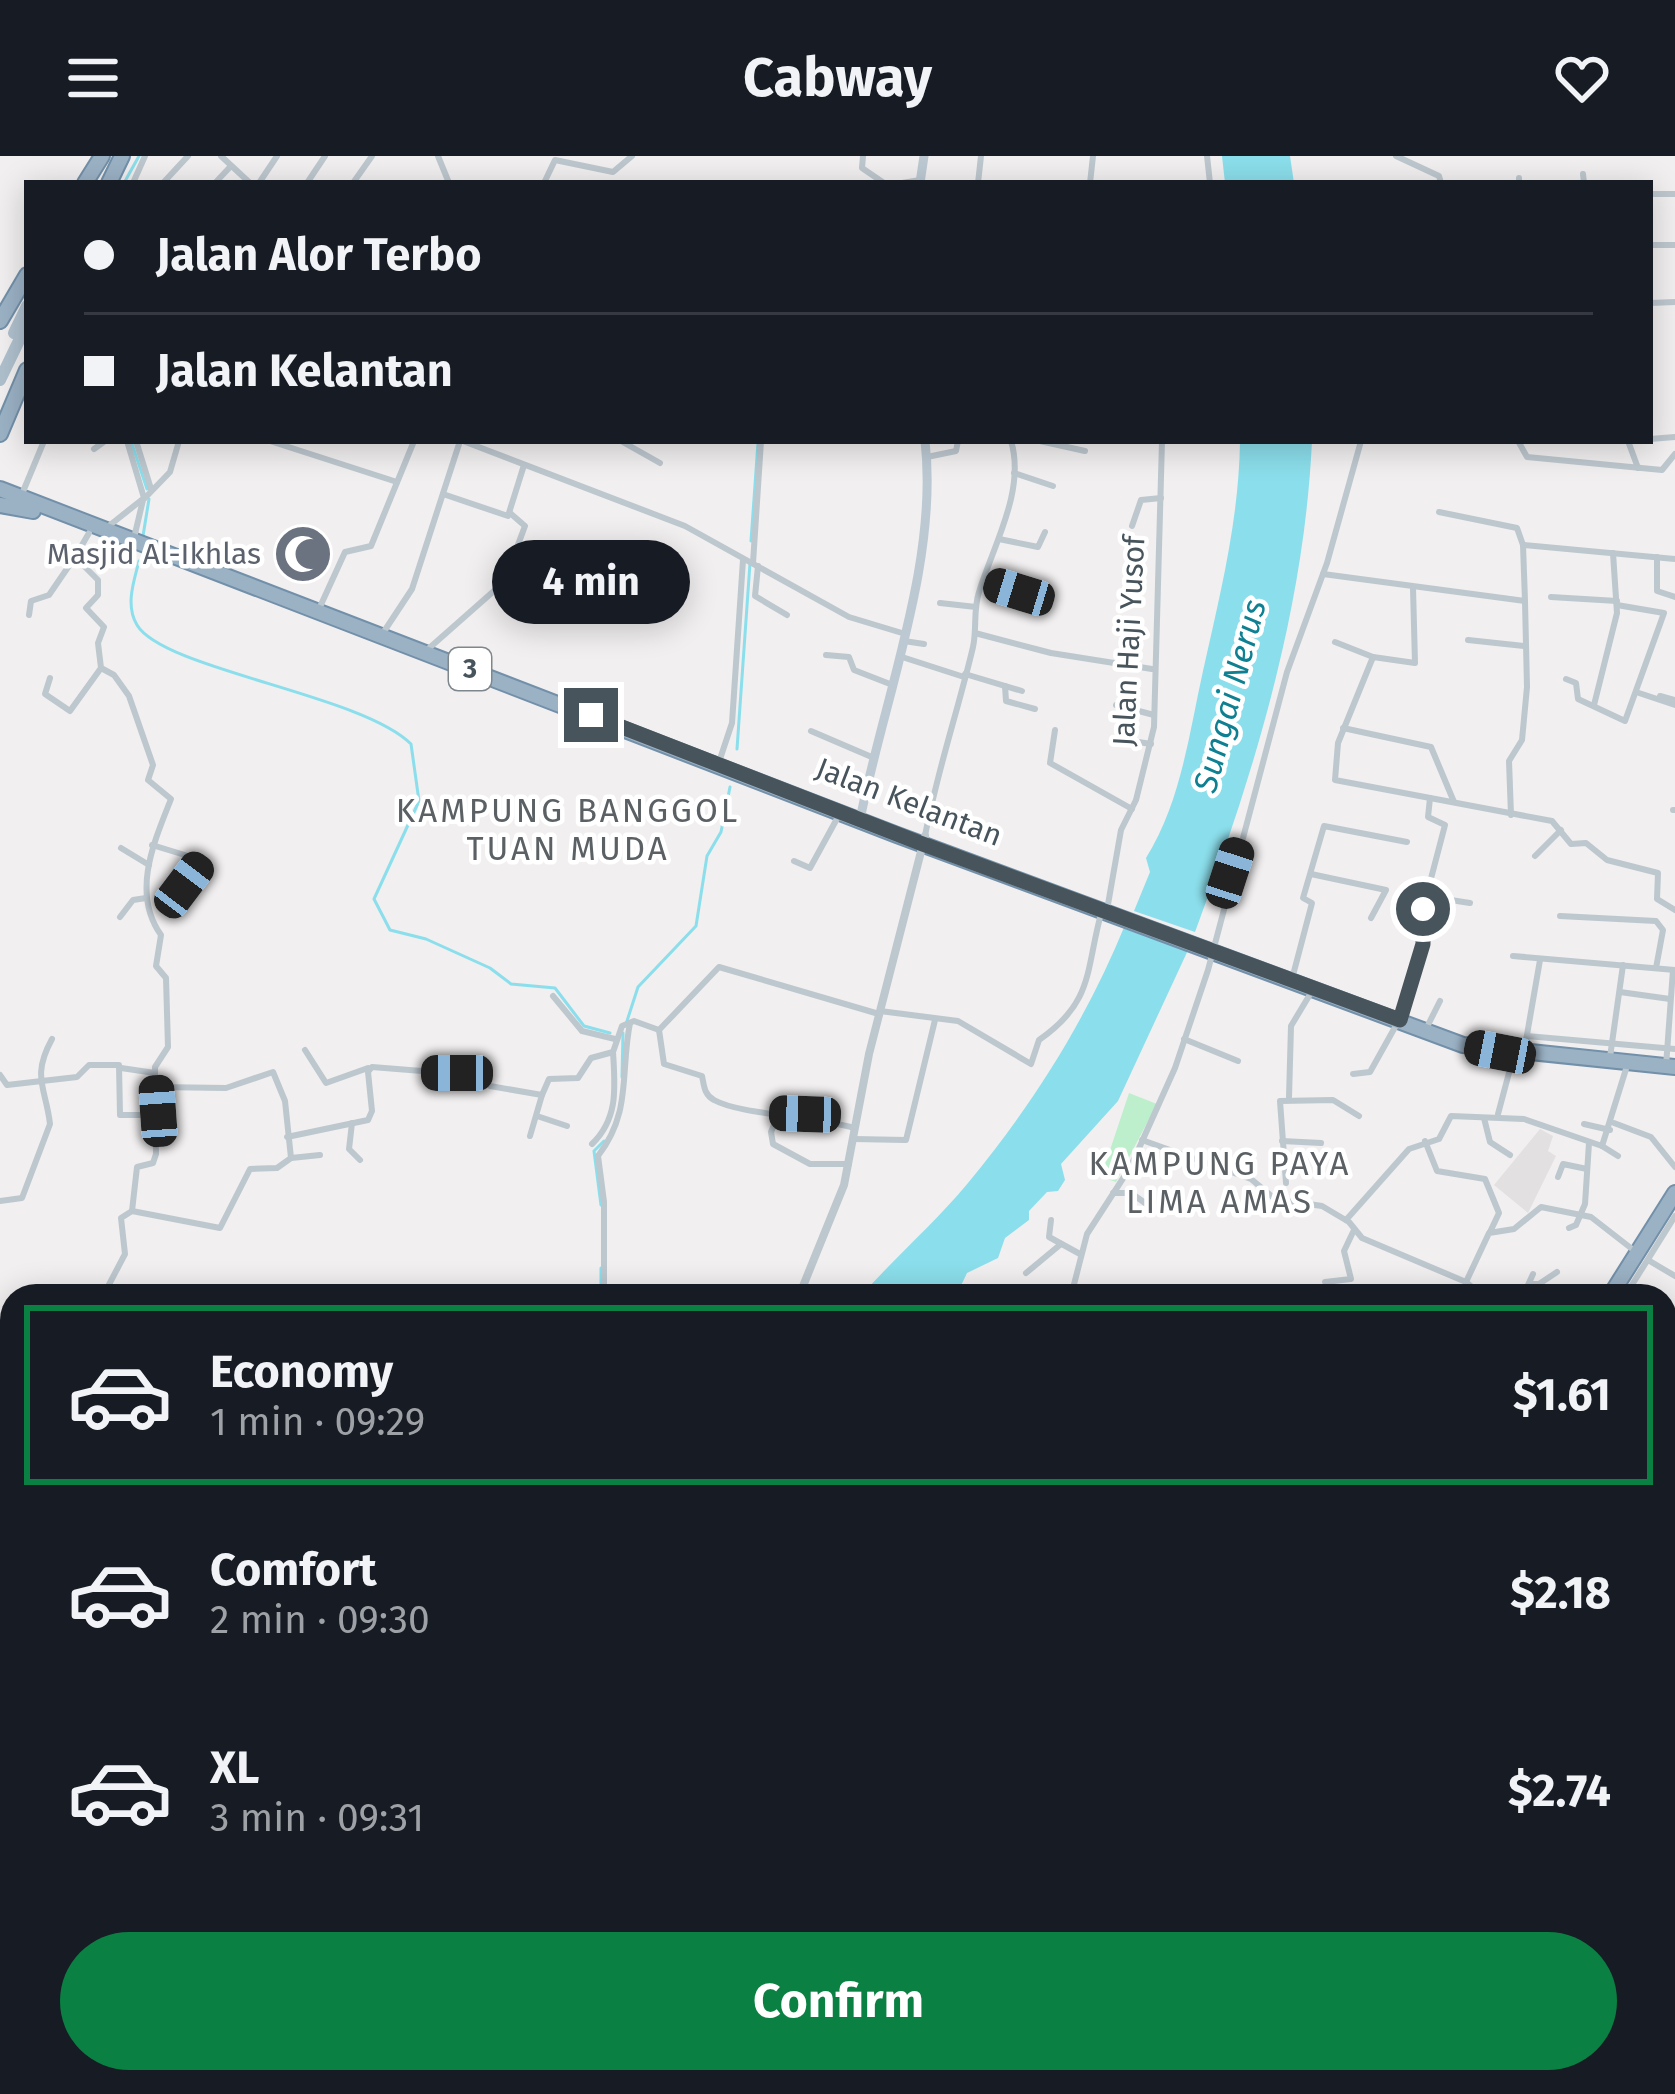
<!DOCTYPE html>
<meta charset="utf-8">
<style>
body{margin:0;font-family:"Fira Sans",sans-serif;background:#20242c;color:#f1f3f6;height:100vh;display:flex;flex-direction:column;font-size:45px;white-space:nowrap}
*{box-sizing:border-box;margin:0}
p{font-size:39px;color:#9ea1a6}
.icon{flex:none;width:66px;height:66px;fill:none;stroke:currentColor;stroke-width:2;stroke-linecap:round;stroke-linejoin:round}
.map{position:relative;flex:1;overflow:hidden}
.panel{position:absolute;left:0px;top:1128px;width:1677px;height:810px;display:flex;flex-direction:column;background:#171b24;border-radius:36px 36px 0 0;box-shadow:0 6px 30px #0003}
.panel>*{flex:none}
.top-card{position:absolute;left:24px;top:24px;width:1629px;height:264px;border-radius:0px;box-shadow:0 6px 30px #0003;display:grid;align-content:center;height:264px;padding:0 60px;background:#171b24}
.end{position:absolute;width:54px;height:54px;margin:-27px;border:15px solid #47545c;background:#fff;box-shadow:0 0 0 6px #fff}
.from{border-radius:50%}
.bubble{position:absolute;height:84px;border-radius:42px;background:#171b24;box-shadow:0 6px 30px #0003;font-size:39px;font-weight:700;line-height:84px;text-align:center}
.car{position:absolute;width:36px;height:72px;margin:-36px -18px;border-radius:15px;box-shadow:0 0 9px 3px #0007;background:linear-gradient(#222 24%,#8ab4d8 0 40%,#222 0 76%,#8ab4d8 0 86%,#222 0)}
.top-card b{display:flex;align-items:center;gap:42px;height:114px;font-size:45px}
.top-card b+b{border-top:3px solid #363941}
.top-card i{width:30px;height:30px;background:#f1f3f6}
ul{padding:21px 0 0;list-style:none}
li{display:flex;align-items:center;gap:36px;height:180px;margin:0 24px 18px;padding:0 36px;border:6px solid transparent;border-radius:0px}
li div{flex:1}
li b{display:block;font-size:45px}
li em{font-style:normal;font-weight:700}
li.selected{border-color:#0b8043}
li>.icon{width:108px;height:108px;stroke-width:1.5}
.action{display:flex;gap:24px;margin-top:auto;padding:24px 60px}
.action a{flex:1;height:138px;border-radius:72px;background:#0b8043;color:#fff;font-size:48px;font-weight:700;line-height:138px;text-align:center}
header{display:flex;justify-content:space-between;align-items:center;height:156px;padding:0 60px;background:#171b24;font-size:54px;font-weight:700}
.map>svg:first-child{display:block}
.education{fill:#e2e0e1}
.green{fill:#bdefcd}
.water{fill:#8bdeeb}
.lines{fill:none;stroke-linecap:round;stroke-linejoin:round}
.stream{stroke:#8bdeeb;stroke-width:3}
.trunk-casing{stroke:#7290a9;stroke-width:18}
.minor{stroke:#bdc7ce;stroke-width:6}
.tertiary{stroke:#bdc7ce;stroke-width:8}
.secondary{stroke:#bcc9d3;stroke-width:9}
.primary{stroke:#afc0cd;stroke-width:12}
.trunk{stroke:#9bb2c5;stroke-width:14}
.route{stroke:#47545c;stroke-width:15}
.labels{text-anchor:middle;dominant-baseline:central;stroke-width:9;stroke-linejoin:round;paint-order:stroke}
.shield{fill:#fff;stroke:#7e878d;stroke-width:3}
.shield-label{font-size:27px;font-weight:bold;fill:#47545c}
.worship-label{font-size:30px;fill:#5b616d;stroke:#fff;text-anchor:end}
.street-label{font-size:30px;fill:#47545c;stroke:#fff}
.water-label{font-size:33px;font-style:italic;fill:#0e8092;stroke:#fff}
.neighbourhood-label{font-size:33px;letter-spacing:3px;fill:#5b6064;stroke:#fff}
</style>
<header><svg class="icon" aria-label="menu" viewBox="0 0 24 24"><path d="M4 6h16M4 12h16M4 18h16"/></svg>Cabway<svg class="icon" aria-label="heart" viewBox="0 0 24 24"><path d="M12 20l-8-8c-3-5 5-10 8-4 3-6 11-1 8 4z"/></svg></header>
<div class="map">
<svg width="1675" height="1938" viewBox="0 0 1675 1938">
<rect width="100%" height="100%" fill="#f1efef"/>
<path class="education" d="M1540,973L1553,980L1548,995L1556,1000L1528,1057L1494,1029Z"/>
<path class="green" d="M1129,937L1157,948L1116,1026L1101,1021Z"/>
<g class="water">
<path d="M1222,0H1290L1294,27H1225Z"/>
<path d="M1240,285H1312C1304,455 1254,617 1195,776L1134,755L1150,716L1146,702C1181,646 1189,578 1203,515C1220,439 1239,364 1240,285Z"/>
<path d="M1125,769L1189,792L1118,945L1061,1008L1065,1024L1058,1035L1047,1036L1029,1055V1064L1005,1082L998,1102L967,1117L956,1140H861C896,1100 935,1067 968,1027C1034,947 1086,864 1125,769Z"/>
<path d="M0,1498L12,1515V1776L0,1800Z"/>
</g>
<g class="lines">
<g class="stream">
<path d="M124,27L139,0"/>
<path d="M131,285L147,333"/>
<path d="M143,380L149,343"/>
<path d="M751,385L758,287"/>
<path d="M139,405C134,425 125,449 137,469C164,514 361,538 411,588L419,645L374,743L390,774L426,783L490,812L511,828L555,832L584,870L610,877"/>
<path d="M737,593L750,407"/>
<path d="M626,868L638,831L696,770L707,700L721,676L730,631"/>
<path d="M622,921L623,877"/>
<path d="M601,1049L594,995L604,985"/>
<path d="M601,1112V1139"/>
<path d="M0,1374L12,1379"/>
</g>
<g class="trunk-casing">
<g id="trunk">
<path d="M85,27L102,0"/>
<path d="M109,27L122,0"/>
<path d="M0,165L27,119"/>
<path d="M0,278L27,214"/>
<path d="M0,333L897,679L1463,889L1675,911"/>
<path d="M0,349L33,355"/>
<path d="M1610,1140L1675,1037"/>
<path d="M1154,1926V1938"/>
<path d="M1164,1926V1938"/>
</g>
</g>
<g class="minor">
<path d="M221,0L250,27"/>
<path d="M438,0L449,27"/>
<path d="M863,0L862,12L884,27"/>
<path d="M1207,0L1210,27"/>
<path d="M1396,0L1439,20L1441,27"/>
<path d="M1583,18L1584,27"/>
<path d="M133,27L145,0"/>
<path d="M163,27L188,0"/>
<path d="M215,27L231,10"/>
<path d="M259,27L277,0"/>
<path d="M307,27L325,0"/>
<path d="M353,27L372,0"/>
<path d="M544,27L555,4L613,16L632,0"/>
<path d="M902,27L920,24"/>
<path d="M978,27L981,0"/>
<path d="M1090,27L1093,0"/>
<path d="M1519,27V22"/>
<path d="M1650,38H1675"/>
<path d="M1650,89H1675"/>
<path d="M1650,147L1675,146"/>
<path d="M1650,283L1675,281"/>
<path d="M136,285L151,333"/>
<path d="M270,285L397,326"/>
<path d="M463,285L685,370L849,461L902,477"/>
<path d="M621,285L660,307"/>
<path d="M1040,285L1085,295"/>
<path d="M1518,285L1527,301L1662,314L1675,298"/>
<path d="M1628,285L1638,312"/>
<path d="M94,293L105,285"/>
<path d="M927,301L956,295L958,285"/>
<path d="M1014,317L1053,330"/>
<path d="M22,338L44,285"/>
<path d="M443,338L508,360L524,309"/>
<path d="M1439,356L1517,372L1523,389"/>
<path d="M1132,370L1141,344L1161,342"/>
<path d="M105,373L144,342L127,285"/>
<path d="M89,377L75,401L98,424V439L86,452L104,471L98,487L101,512L114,519L129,540L153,609L148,624L171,643C154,686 131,737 161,779L156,810L166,822L168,891L155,911L156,998L153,1007L137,1011L132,1055L121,1062L125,1098L103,1140"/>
<path d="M134,382L143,344L170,316L179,285"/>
<path d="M999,383L1038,391L1045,376"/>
<path d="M1657,401V435L1675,441"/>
<path d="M753,407L761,285"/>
<path d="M758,410L755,440L787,459"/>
<path d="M1323,418L1525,445L1523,389L1675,403"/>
<path d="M983,425L1019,436"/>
<path d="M1413,432L1415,507L1373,501L1338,587L1335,624L1552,665L1571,688L1586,687L1607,704L1658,717L1657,743L1675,754"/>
<path d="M1551,441L1617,445"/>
<path d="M940,447L976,451"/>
<path d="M319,453L345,396L371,390L414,285"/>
<path d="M29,459L31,445L49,439L75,401"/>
<path d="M383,477L412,433L460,285"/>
<path d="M975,477L1051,497L1152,513"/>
<path d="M1468,484L1524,490"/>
<path d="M904,485L924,488"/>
<path d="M1335,486L1373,501"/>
<path d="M427,494L504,426L525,370L510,357"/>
<path d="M826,499L849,501L854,514L890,528"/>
<path d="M899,500L964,521"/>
<path d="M965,518L1022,535"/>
<path d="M50,522L45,538L70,555L101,512"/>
<path d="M1566,523L1576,527L1578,543L1625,565L1664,457L1617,449"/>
<path d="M1005,530L1006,545L1035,553"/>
<path d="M1639,537L1675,549"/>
<path d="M1660,540L1675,544"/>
<path d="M1116,549L1154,559"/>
<path d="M1594,549L1617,457L1613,397"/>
<path d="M1343,572L1431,591L1454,646"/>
<path d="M1055,574L1050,607L1132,653"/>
<path d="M1124,574L1132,585L1151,588"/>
<path d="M811,575L874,602"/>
<path d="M719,606L732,567L743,404"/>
<path d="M1673,654H1675"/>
<path d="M1511,659L1509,605L1522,584L1527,531L1525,446"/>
<path d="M925,680C937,615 958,555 973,491C977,473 973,454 979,436C993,390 1026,334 1011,285"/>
<path d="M152,689L198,703L184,729"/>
<path d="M121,692L149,709"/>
<path d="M1535,700L1561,674"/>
<path d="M794,705L810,712L839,659"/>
<path d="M1311,718L1386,734L1371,762"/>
<path d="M1425,740L1470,747"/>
<path d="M1107,754L1121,674L1136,644L1154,571L1162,285"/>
<path d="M1560,760L1656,765L1663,774L1656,812"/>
<path d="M120,761L133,744L146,742"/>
<path d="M1513,800L1675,814"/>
<path d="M1292,823L1312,747L1303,742L1324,670L1407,686"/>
<path d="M1620,836L1670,843"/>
<path d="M553,840L582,875L615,883"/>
<path d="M880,855L958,865L1031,908L1039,884C1095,845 1085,814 1102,754"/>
<path d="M1427,871L1440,845"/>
<path d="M659,874L664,908L702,920C704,929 704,939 714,944C741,959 816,960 854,972"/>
<path d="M1527,880L1675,893"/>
<path d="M1184,883L1238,905"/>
<path d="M305,894L326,927L368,912"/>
<path d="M1524,896L1540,804"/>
<path d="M1610,901L1623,809"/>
<path d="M1666,910L1673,814"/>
<path d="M121,912L155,917"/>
<path d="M1353,918L1370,916L1399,864L1423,788V753L1445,669L1428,661L1430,642"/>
<path d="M0,919L7,929L77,921L89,909H119L120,959H158"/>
<path d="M1289,941L1291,870L1312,835"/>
<path d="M779,957L771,976L773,988L810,1008H849"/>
<path d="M1498,958L1514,898"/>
<path d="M537,960L567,970"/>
<path d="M1484,962L1490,986L1510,999"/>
<path d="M352,967L349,993L360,1004"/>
<path d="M1614,967L1651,981L1675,1011"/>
<path d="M1584,968L1610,974"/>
<path d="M530,980L542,939"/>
<path d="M287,981L368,964L372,955L368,916L372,911L472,919L490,930L542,939L549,923L578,922L591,902L613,896L622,870L634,865L659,874L719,811L879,858"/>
<path d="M854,983L906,984L935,864"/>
<path d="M1142,984L1251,1023L1275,1043L1322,1050L1349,1066L1362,1082L1466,1126L1483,1140"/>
<path d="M1282,985L1321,987"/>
<path d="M1425,985L1437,1015L1485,1023L1499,1057L1490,1076"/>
<path d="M592,988C619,962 615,930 613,896"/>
<path d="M1602,990L1618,1000"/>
<path d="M291,1002L320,999"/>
<path d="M1558,1021L1563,1008L1587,1013"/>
<path d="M1286,1027L1280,945L1333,944L1359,960"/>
<path d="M1113,1037H1131L1159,1057"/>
<path d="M0,1045L22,1042L50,968C46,932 31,921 52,883"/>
<path d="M132,1055L220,1072L250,1013L277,1012L291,1002L285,945L273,916L226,932L157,931"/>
<path d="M1051,1064L1049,1081L1080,1098"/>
<path d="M1346,1064L1409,993L1439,983L1451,960L1524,963L1602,990L1626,913"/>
<path d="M1569,1072L1576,1069L1585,1048L1589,987"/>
<path d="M1648,1104L1675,1120"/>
<path d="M1026,1117L1061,1088"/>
<path d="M1325,1126L1351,1123L1344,1095L1354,1074"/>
<path d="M1466,1126L1489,1077L1514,1073L1541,1051L1591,1061L1636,1096"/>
<path d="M1530,1128H1539L1557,1116"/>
<path d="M604,1140V1046L598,1000C632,956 620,917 630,867"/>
<path d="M1071,1140L1087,1078L1131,1010L1175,912L1208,814L1287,516L1327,407L1361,285"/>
<path d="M1523,1140L1533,1118"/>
<path d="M1625,1140L1675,1060"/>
<path d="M0,1171L12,1181"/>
<path d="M12,1238V1249"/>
<path d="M1665,1253L1675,1220"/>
<path d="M1665,1256L1675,1266"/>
<path d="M0,1387L12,1410"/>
<path d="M1665,1746L1675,1734"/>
<path d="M1665,1789L1675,1771"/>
<path d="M0,1830L12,1807"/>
<path d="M1665,1896L1675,1901"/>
<path d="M176,1926L183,1938"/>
<path d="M756,1926L757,1938"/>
<path d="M791,1926L793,1938"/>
<path d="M828,1926L831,1938"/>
<path d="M1280,1926L1287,1938"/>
<path d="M1646,1926L1652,1932"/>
<path d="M713,1930L721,1938"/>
<path d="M215,1938L234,1926"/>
<path d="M298,1938L319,1926"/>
<path d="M928,1938L934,1926"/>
<path d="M975,1938L1024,1926"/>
<path d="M1231,1938L1250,1926"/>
<path d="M1372,1938L1374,1926"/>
<path d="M1416,1938L1418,1926"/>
<path d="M1454,1938L1456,1926"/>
<path d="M1535,1938L1548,1926"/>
<path d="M1670,1938L1675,1924"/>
</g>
<g class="tertiary">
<path d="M799,1140L844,1029L869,898L925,680"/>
<path d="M0,1277L12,1284"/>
<path d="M951,1938L957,1926"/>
</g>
<g class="secondary">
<path d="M920,27L924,0"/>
<path d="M860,664C883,545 939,406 925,285"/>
<path d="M1665,1751H1675"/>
<path d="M1665,1760H1675"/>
</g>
<g class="primary">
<path d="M14,177L27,150"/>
<path d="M0,224L27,168"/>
</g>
<use href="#trunk" class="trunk"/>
</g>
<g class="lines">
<path class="route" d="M591,559L920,687L1400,864L1423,788V753"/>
</g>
<defs>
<g id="mosque-disc" transform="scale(3)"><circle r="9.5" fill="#6b7280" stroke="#fff"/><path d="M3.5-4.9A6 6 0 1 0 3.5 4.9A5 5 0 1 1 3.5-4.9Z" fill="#fff"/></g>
</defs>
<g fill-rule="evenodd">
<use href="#mosque-disc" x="303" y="398"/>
</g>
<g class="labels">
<rect class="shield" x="449" y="492" width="42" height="42" rx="9"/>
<g class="shield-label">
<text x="470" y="513">3</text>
</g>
<g class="worship-label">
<text x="261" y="398">Masjid Al-Ikhlas</text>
</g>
<g class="street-label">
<text transform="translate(1129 485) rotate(-87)">Jalan Haji Yusof</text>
<text transform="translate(909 646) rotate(21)">Jalan Kelantan</text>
</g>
<g class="water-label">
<text transform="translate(1230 540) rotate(-75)">Sungai Nerus</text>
</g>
<g class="neighbourhood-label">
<text x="568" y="655">KAMPUNG BANGGOL<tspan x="568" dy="38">TUAN MUDA</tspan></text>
<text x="1220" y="1008">KAMPUNG PAYA<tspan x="1220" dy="38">LIMA AMAS</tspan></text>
</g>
</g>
</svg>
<i class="end from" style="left:1423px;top:753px"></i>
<i class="end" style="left:591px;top:559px"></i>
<div class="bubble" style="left:492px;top:384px;width:198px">4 min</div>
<i class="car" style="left:1019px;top:436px;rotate:287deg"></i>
<i class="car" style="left:1230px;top:717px;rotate:18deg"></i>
<i class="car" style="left:184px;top:729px;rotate:37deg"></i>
<i class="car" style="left:1500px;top:896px;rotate:281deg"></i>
<i class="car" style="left:457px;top:917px;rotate:270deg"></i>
<i class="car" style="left:158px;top:955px;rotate:356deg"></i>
<i class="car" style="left:805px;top:958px;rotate:272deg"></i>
<div class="top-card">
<b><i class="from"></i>Jalan Alor Terbo</b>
<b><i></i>Jalan Kelantan</b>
</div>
<section class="panel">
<ul>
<li class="selected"><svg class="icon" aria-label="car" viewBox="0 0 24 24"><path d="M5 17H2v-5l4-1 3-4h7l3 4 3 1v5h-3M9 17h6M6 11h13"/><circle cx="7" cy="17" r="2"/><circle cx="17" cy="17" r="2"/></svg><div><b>Economy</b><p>1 min · 09:29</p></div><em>$1.61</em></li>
<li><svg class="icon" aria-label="car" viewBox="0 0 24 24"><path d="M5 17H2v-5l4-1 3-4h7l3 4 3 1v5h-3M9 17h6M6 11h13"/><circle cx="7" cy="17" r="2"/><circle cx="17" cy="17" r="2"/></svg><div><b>Comfort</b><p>2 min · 09:30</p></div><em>$2.18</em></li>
<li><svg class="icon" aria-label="car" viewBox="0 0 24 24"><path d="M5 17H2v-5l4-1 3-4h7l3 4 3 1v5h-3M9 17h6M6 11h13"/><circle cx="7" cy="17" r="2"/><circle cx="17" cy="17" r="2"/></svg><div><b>XL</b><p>3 min · 09:31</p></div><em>$2.74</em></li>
</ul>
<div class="action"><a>Confirm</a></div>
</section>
</div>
